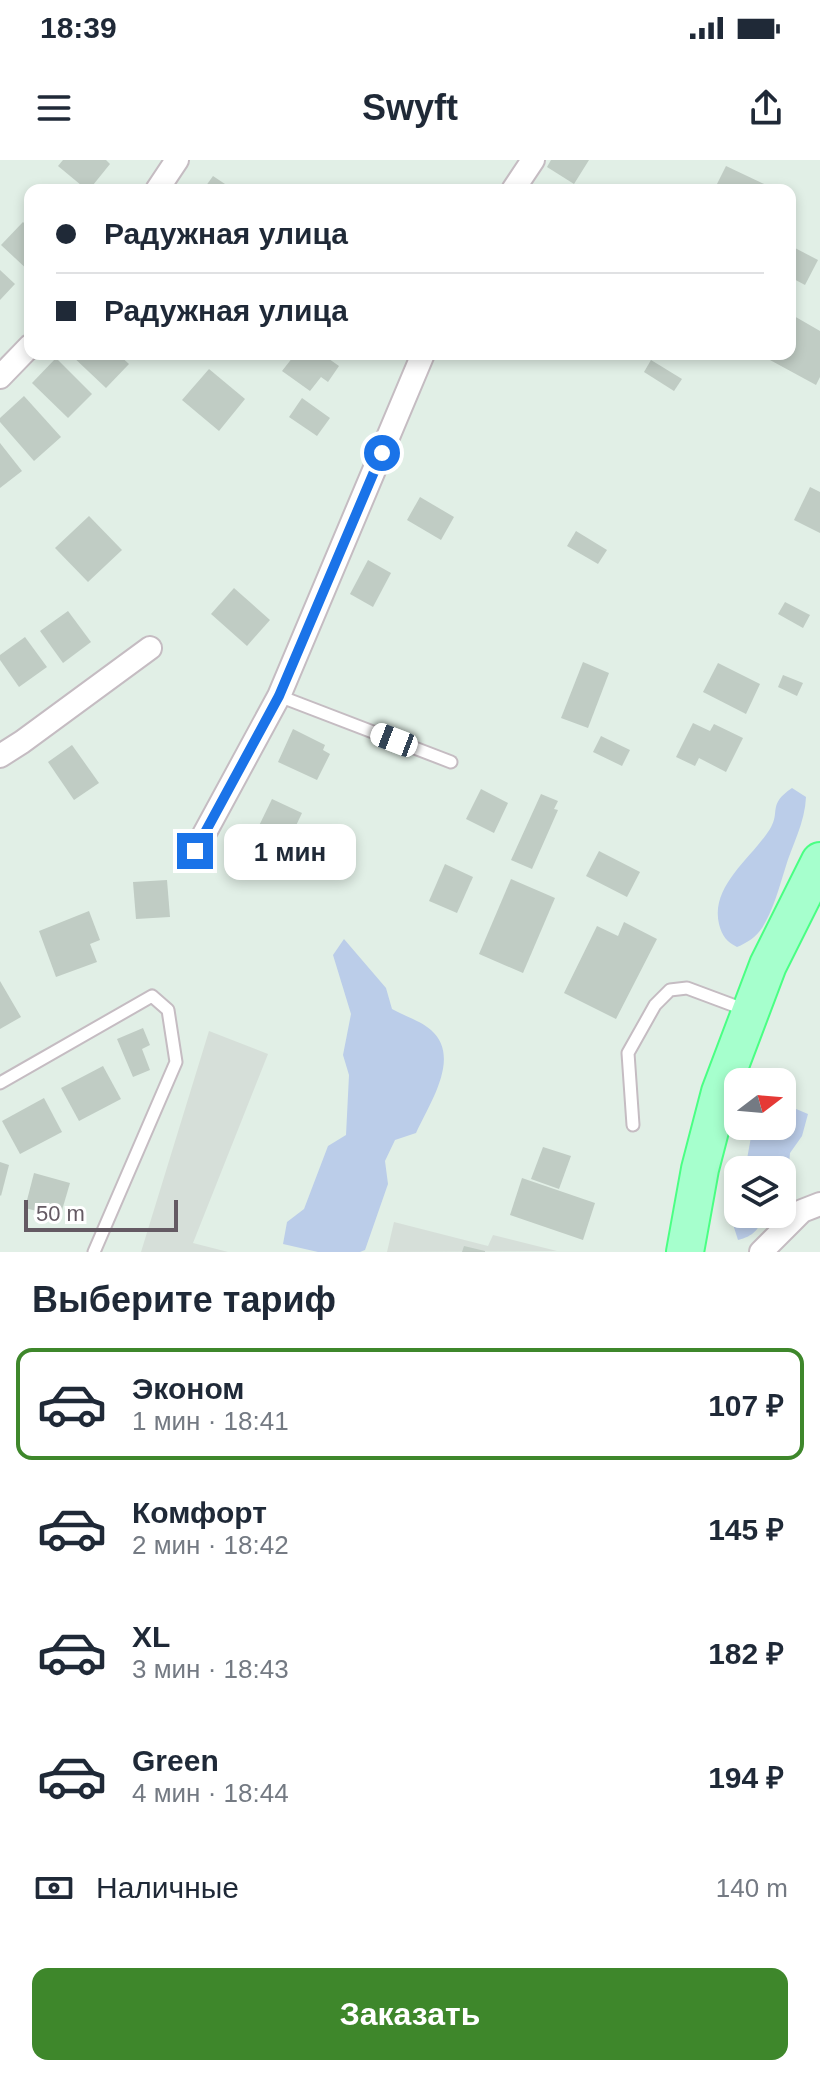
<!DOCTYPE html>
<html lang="ru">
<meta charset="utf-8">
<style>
body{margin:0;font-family:Arial,sans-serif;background:#f2f2f3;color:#1f2937;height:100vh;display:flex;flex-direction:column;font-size:30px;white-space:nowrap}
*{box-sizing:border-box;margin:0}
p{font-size:26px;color:#747a83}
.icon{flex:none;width:44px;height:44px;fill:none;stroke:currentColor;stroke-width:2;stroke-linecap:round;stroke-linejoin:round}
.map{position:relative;height:1092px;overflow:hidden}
.panel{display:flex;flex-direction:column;background:#fff;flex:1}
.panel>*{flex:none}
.top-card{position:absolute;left:24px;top:24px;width:772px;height:176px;border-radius:16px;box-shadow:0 4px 12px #0003;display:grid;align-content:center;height:176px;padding:0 32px;background:#fff}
.needle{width:52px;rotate:74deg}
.buttons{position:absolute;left:724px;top:908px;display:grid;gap:16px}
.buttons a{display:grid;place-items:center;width:72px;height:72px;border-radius:16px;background:#fff;box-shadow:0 4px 12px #0003;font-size:40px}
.scale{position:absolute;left:24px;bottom:20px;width:154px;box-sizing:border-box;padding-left:8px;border:4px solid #645a63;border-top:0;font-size:22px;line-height:28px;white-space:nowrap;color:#645a63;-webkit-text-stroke:6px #fff;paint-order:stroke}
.end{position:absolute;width:36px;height:36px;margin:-18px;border:10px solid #1a73e8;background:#fff;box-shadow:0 0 0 4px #fff}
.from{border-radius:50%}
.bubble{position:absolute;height:56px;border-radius:16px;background:#fff;box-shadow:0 4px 12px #0003;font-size:26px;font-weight:600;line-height:56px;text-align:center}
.car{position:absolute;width:24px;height:48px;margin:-24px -12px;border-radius:10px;box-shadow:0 0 6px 2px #0007;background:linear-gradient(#fff 24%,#345 0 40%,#fff 0 76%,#345 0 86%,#fff 0)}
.top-card b{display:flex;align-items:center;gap:28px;height:76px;font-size:30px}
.top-card b+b{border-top:2px solid #e0e1e3}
.top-card i{width:20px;height:20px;background:#1f2937}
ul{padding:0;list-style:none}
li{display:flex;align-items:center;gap:24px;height:112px;margin:0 16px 12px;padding:0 16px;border:4px solid transparent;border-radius:16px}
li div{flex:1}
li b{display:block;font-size:30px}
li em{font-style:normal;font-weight:600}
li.current{border-color:#3e872b}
li>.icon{width:72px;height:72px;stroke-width:1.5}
h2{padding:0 32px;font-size:36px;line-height:96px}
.pay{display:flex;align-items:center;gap:20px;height:88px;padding:0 32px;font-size:30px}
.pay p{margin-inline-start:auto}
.button{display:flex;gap:16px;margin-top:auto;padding:16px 32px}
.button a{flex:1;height:92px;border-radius:16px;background:#3e872b;color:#fff;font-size:32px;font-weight:600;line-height:92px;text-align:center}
.status{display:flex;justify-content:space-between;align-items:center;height:56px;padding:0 40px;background:#fff;direction:ltr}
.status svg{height:22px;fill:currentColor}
header{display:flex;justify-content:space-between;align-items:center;height:104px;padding:0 32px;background:#fff;font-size:36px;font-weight:600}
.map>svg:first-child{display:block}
.industrial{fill:#d6dfd9}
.green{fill:#bbcde9}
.building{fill:#c0ccc4}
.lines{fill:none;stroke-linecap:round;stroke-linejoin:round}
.lane-casing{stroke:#c5bcc2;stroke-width:15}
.street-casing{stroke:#c5bcc2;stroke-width:26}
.primary-casing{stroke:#4aff84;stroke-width:40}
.lane{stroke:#fff;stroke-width:11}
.street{stroke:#fff;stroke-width:22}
.primary{stroke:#a6ffcd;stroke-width:36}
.route{stroke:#1a73e8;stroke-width:10}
</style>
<div class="status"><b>18:39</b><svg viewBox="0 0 49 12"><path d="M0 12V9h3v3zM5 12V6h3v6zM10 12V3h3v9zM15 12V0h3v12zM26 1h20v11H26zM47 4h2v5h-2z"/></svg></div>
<header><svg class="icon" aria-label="menu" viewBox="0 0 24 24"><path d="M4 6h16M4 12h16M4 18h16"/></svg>Swyft<svg class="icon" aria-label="share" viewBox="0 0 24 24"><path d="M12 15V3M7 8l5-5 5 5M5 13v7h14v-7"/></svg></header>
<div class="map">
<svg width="820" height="1092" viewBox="0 0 820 1092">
<rect width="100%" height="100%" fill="#e1efe6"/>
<g class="industrial">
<path d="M209,871L268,894L193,1083L228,1092H141Z"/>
<path d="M394,1062L488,1086L493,1075L557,1091L387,1092Z"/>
</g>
<g class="green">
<path d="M792,628L806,637C805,663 792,685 785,709C779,728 773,751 762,768C756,777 747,783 737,787C727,782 722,776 719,764C710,726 752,698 770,669C781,651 767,645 792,628Z"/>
<path d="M344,779L386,828L392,849C404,856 421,861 431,870C462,897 429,944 416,973L395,980L385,1001L388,1024L365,1090L360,1092H318L283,1084L287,1062L304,1049L328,986L346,975L349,915L343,895L351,854L333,795Z"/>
<path d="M782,943L808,954L802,976L790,993L788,1015L782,1028V1010H745L753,966H782Z"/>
<path d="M738,1035V1054H765C759,1069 754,1076 738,1080L731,1058Z"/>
</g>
<g class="building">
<path d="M63,0H106L110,4L89,30H87L58,6Z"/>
<path d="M551,0H589L574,24L547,7Z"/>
<path d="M726,6L777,30H714Z"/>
<path d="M213,16L234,30H203Z"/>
<path d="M23,62L30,69V112L1,85Z"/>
<path d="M795,88L818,100L805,125L790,117V97Z"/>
<path d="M0,110L15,124L0,140Z"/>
<path d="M794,156L820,171V217L816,225L770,200L773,194H790V164Z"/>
<path d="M70,194H118L129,204L106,228Z"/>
<path d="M289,194H322L339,206L328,222L321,217L310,231L282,211L293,197Z"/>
<path d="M56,198L92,234L68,258L32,223Z"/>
<path d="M651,200L682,219L674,231L644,212Z"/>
<path d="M209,209L245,239L219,271L182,240Z"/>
<path d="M24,236L61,277L34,301L0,262V258Z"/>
<path d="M302,238L330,258L317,276L289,257Z"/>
<path d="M0,283L22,311L0,328Z"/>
<path d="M810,327L820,332V373L794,360Z"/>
<path d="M420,337L454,357L441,380L407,360Z"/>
<path d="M89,356L122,390L88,422L55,388Z"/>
<path d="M576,371L607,390L598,404L567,386Z"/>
<path d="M368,400L391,413L373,447L350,434Z"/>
<path d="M234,428L270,460L247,486L211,454Z"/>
<path d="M785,442L810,455L803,468L778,454Z"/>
<path d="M68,451L91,482L63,503L40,471Z"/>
<path d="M25,477L47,507L19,527L0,500V495Z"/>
<path d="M583,502L609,513L588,568L561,558Z"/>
<path d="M718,503L760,524L746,554L703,532Z"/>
<path d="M783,515L803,523L797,536L778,527Z"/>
<path d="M693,563L710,571L714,564L743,578L726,612L699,598L695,606L676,597Z"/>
<path d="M293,569L325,585L323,590L330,594L317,620L278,602Z"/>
<path d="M601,576L630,590L622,606L593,592Z"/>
<path d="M72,585L99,623L74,640L48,602Z"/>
<path d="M481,629L508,643L494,673L466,659Z"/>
<path d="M541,634L558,641L554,649L558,650L532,709L511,700Z"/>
<path d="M272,639L302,653L283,693L253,678Z"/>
<path d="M599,691L640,712L627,737L586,716Z"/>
<path d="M445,704L473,717L457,753L429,741Z"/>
<path d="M511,719L555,738L523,813L479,794Z"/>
<path d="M167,720L170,757L136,759L133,722Z"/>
<path d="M89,751L100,780L90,784L97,802L56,817L39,771Z"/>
<path d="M624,762L657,779L616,859L564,833L597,766L618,776Z"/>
<path d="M0,821L21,857L0,869Z"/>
<path d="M143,868L150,885L142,889L150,910L133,917L117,879Z"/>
<path d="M103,906L121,939L79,961L61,928Z"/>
<path d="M44,938L62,972L20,994L2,961Z"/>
<path d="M543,987L571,996L559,1029L531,1019Z"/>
<path d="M0,1002L9,1005L1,1036L0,1035Z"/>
<path d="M34,1013L70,1023L60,1057L25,1048Z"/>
<path d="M522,1018L595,1043L583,1080L510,1055Z"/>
<path d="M464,1086L485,1091V1092H462Z"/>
</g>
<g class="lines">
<g class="lane-casing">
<g id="lane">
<path d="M279,536L451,602"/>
<path d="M0,923L152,836L168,850L176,902L94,1092"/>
<path d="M633,965L628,893L655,845L670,830L687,828L746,850"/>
</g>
</g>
<g class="street-casing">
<g id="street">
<path d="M157,30L177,0"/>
<path d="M513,30L533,0"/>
<path d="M0,217L30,186"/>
<path d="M0,596L22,582L150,488"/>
<path d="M195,691L279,536L423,194"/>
<path d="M761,1092L802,1051L820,1044"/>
</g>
</g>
<g class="primary-casing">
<path id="primary" d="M685,1092L700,1009L720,932L768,805L820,701"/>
</g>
<use href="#lane" class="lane"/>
<use href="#street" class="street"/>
<use href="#primary" class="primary"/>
</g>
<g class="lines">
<path class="route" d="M195,691L279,536L382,293"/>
</g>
</svg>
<div class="buttons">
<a><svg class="needle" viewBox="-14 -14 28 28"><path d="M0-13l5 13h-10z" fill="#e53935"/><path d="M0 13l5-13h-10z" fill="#747a83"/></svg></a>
<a><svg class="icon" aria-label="layers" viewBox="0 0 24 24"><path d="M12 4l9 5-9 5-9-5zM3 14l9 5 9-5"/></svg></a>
</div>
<div class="scale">50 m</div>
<i class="end from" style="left:382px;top:293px"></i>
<i class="end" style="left:195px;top:691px"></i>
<div class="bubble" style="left:224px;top:664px;width:132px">1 мин</div>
<i class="car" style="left:394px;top:580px;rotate:291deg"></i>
<div class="top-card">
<b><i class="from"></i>Радужная улица</b>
<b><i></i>Радужная улица</b>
</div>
</div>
<section class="panel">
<h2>Выберите тариф</h2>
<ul>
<li class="current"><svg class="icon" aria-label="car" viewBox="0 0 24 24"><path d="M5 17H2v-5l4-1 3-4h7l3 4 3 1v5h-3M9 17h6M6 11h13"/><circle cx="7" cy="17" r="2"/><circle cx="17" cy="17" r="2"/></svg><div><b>Эконом</b><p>1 мин · 18:41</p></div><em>107 ₽</em></li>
<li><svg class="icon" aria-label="car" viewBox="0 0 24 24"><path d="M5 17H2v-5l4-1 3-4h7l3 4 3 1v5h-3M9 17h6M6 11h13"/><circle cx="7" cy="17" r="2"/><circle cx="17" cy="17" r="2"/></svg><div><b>Комфорт</b><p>2 мин · 18:42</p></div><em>145 ₽</em></li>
<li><svg class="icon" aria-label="car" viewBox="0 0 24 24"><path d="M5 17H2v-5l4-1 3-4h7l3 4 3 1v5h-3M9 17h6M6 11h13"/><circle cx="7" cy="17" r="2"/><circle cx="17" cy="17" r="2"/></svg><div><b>XL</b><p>3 мин · 18:43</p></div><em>182 ₽</em></li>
<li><svg class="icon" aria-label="car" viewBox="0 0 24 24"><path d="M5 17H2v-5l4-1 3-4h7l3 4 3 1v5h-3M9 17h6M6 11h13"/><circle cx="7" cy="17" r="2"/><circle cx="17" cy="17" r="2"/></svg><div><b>Green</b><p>4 мин · 18:44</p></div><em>194 ₽</em></li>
</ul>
<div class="pay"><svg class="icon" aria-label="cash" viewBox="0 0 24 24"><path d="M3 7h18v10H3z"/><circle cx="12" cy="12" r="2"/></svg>Наличные<p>140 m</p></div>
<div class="button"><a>Заказать</a></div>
</section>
